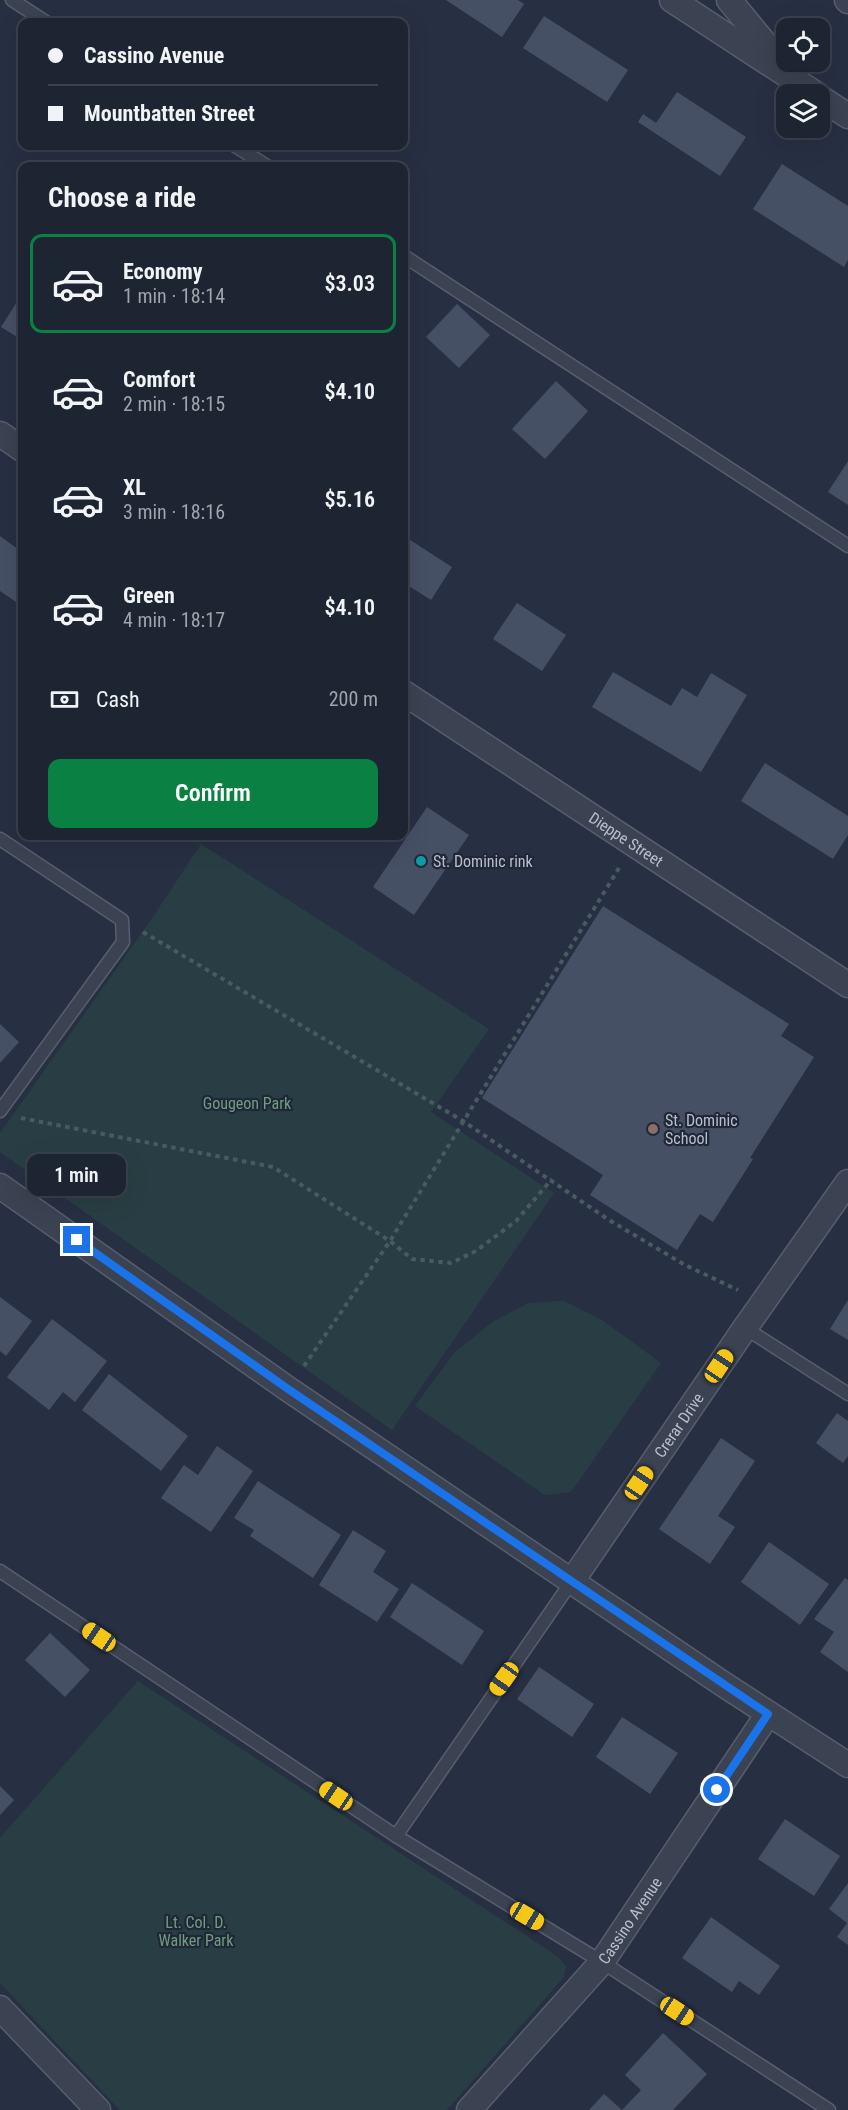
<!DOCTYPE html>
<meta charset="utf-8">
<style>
body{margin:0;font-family:"Roboto Condensed",sans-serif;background:#252c3a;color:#f1f3f6;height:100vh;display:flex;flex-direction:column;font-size:22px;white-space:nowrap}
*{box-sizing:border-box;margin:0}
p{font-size:20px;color:#a0a4ac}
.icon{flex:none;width:33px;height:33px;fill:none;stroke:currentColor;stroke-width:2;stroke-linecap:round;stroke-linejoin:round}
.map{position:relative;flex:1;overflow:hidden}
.side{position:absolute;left:18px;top:162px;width:390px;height:678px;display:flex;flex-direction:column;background:#1d2432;border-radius:12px;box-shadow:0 6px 24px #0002,0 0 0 2px #3b414d}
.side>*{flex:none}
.hud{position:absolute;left:18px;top:18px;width:390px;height:132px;border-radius:12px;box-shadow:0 6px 24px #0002,0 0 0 2px #3b414d;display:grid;align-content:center;height:132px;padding:0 30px;background:#1d2432}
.fabs{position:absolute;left:776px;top:18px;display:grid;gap:12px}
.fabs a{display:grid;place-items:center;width:54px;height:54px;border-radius:12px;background:#1d2432;box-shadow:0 6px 24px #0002,0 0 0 2px #3b414d;font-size:30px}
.end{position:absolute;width:27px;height:27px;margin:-14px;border:8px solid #1a73e8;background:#fff;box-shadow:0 0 0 3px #fff}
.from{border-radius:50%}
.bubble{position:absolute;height:42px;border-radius:12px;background:#1d2432;box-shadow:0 6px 24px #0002,0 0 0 2px #3b414d;font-size:20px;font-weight:600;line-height:42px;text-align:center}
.car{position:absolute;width:18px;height:36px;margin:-18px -9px;border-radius:8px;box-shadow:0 0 4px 2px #0007;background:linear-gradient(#f5c518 24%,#345 0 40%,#f5c518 0 76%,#345 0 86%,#f5c518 0)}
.hud b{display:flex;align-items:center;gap:21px;height:57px;font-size:22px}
.hud b+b{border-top:2px solid #3b414d}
.hud i{width:15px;height:15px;background:#f1f3f6}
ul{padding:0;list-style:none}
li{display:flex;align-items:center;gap:18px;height:99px;margin:0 12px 9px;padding:0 18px;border:3px solid transparent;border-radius:12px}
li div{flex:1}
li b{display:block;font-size:22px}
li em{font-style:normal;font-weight:600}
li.active{border-color:#0b8043}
li>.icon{width:54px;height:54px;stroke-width:1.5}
h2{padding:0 30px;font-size:27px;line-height:72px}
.pay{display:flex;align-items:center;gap:15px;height:66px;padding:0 30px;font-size:22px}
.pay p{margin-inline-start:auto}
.action{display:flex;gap:12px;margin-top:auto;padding:12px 30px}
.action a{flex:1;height:69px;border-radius:12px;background:#0b8043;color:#fff;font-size:24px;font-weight:600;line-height:69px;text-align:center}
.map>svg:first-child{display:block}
.green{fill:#293e44}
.building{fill:#465065}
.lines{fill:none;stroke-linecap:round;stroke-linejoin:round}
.service-casing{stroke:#575e6d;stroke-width:15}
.minor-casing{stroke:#575e6d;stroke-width:27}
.path{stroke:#475b60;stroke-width:4;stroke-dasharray:4.5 4.5;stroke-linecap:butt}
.service{stroke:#3b4352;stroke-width:12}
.minor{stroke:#3b4352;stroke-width:24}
.route{stroke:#1a73e8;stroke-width:8}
.culture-dot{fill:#0f9aa8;stroke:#202838;stroke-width:2}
.education-dot{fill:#8d6e63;stroke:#202838;stroke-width:2}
.labels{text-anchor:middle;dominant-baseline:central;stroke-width:4.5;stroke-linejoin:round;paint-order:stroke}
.street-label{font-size:16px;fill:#b9becc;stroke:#202838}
.poi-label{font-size:16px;fill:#b9becc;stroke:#202838;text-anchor:start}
.park-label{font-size:16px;fill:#709d7e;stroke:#202838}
</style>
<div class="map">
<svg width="848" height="2110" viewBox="0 0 848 2110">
<rect width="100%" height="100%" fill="#273043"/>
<g class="green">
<path d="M201,844L489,1029L431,1112L554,1193L392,1430L0,1152V1133L151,920Z"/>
<path d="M564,1301L602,1320L661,1363L571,1492L545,1495L415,1406L454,1353L494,1321L529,1303Z"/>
<path d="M138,1681L557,1956L566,1966L564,1977L447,2110H120L0,1983V1838Z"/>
</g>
<g class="building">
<path d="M446,0H518L524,4L502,37Z"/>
<path d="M544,16L628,70L607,102L523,48Z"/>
<path d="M677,92L746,137L720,176L638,122L643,114L656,123Z"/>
<path d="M782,164L848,206V260L844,267L753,209Z"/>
<path d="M22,294V340L1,327Z"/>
<path d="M457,304L490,335L459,368L426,337Z"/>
<path d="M556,381L588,411L545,459L512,429Z"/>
<path d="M848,461V505L828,492Z"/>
<path d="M0,536L22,552V606L0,591Z"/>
<path d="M404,536L452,567L431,600L404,583Z"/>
<path d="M517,603L566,635L542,671L493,639Z"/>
<path d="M613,672L671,706L682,688L697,697L711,673L747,695L701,772L592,707Z"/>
<path d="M765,763L848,816V835L833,859L741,801Z"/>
<path d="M427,807L469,835L414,915L373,887Z"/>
<path d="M603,906L789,1024L781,1036L814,1057L750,1158L753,1159L713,1222L700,1214L677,1250L590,1195L603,1175L482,1098Z"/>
<path d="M0,1024L19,1042L0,1063Z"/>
<path d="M0,1297L32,1321L6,1356L0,1351Z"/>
<path d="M848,1300V1340L830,1329Z"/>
<path d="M52,1319L107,1361L75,1402L63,1392L49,1410L7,1377Z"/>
<path d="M109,1374L188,1436L161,1471L82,1410Z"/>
<path d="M837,1413L848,1421V1456L843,1463L816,1443Z"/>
<path d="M721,1438L755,1461L718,1516L735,1527L710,1564L659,1529Z"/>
<path d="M217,1446L253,1471L211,1532L161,1498L184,1465L198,1475Z"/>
<path d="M258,1481L341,1535L313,1578L250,1536L254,1530L234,1518Z"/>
<path d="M353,1530L386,1551L373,1572L399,1589L377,1622L319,1585Z"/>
<path d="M769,1542L829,1584L800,1625L741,1582Z"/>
<path d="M845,1578L848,1580V1672L820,1652L834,1632L814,1619Z"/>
<path d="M412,1583L484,1631L462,1665L390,1617Z"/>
<path d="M50,1633L90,1670L65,1697L25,1660Z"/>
<path d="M539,1667L594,1704L572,1737L517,1699Z"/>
<path d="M622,1717L678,1753L650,1794L596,1757Z"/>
<path d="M0,1786L14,1800L0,1815Z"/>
<path d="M785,1819L840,1856L814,1896L758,1859Z"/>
<path d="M848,1883V1945L837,1937L847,1923L829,1909Z"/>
<path d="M711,1917L780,1966L759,1995L739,1981L732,1992L682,1958Z"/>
<path d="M663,2033L707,2074L673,2110H622L641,2090L625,2075Z"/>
<path d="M604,2094L622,2110H589Z"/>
</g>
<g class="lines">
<g class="service-casing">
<g id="service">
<path d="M12,0L46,22"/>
<path d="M235,146L267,166"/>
<path d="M404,256L848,546"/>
<path d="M0,839L122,920L123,942L0,1111"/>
<path d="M745,1328L848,1394"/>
<path d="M0,1571L396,1836L602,1962L829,2110"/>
<path d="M396,1836L572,1581"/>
</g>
</g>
<g class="minor-casing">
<g id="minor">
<path d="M672,0L816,94"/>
<path d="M729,0L781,63"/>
<path d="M847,0L848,1"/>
<path d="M819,97L848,116"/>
<path d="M0,434L22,449"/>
<path id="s1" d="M404,693L848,985"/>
<path d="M0,1186L288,1389L723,1684L848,1765"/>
<path id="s2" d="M572,1581L745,1328L848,1182"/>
<path d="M0,2008L98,2110"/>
<path id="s3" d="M469,2110L602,1962L768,1714"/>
</g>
</g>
<g class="path">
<path d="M143,932L463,1121L609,1220L685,1265L738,1290"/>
<path d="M21,1118L273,1167L390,1241L412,1259L451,1263L476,1251L516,1221L552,1179"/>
<path d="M304,1366L390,1241L619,868"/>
</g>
<use href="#service" class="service"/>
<use href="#minor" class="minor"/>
</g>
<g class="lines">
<path class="route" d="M77,1240L288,1389L768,1714L717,1790"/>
</g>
<circle class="culture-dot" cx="421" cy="861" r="6"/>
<circle class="education-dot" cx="653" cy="1129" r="6"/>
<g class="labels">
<g class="street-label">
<text stroke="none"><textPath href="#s1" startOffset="266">Dieppe Street</textPath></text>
<text stroke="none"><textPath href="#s2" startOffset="189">Crerar Drive</textPath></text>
<text stroke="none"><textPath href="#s3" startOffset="249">Cassino Avenue</textPath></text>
</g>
<g class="poi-label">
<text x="433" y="861">St. Dominic rink</text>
<text x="665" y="1120">St. Dominic<tspan x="665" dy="18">School</tspan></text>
</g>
<g class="park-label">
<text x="247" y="1103">Gougeon Park</text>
<text x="196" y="1922">Lt. Col. D.<tspan x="196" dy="18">Walker Park</tspan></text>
</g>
</g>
</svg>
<div class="fabs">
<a><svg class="icon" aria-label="locate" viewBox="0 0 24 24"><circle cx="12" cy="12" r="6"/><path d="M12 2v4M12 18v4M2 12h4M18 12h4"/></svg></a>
<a><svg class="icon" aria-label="layers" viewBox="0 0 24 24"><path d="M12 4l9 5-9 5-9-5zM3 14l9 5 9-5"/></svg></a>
</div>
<i class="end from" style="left:717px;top:1790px"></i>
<i class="end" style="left:77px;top:1240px"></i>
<div class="bubble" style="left:27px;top:1154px;width:99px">1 min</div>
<i class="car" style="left:719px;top:1366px;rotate:34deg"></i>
<i class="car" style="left:639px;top:1483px;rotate:34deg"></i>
<i class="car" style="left:99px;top:1637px;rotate:304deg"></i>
<i class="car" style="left:504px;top:1679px;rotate:215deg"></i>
<i class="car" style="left:336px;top:1796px;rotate:304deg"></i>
<i class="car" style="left:527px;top:1916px;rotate:121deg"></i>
<i class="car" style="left:677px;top:2011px;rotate:123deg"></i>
<div class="hud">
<b><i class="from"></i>Cassino Avenue</b>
<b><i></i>Mountbatten Street</b>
</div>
<section class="side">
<h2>Choose a ride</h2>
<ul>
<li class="active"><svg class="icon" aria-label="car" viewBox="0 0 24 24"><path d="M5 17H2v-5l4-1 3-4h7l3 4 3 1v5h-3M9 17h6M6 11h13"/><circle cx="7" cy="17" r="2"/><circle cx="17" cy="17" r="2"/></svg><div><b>Economy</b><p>1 min · 18:14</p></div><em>$3.03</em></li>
<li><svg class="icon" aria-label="car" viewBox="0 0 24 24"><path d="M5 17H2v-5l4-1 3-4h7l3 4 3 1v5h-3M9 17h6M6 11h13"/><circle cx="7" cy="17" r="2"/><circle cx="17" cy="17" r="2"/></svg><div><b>Comfort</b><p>2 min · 18:15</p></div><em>$4.10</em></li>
<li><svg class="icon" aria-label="car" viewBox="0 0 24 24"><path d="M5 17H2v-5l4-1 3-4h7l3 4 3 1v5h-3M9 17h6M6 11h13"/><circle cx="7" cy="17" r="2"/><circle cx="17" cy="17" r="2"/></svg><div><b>XL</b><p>3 min · 18:16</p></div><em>$5.16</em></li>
<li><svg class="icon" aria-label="car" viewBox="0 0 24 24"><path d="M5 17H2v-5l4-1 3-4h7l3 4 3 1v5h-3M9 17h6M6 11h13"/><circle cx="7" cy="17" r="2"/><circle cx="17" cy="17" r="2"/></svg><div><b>Green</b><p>4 min · 18:17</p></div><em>$4.10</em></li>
</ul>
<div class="pay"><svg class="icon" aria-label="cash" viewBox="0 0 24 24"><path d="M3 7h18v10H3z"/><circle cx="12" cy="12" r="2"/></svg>Cash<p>200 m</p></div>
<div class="action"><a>Confirm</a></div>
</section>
</div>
